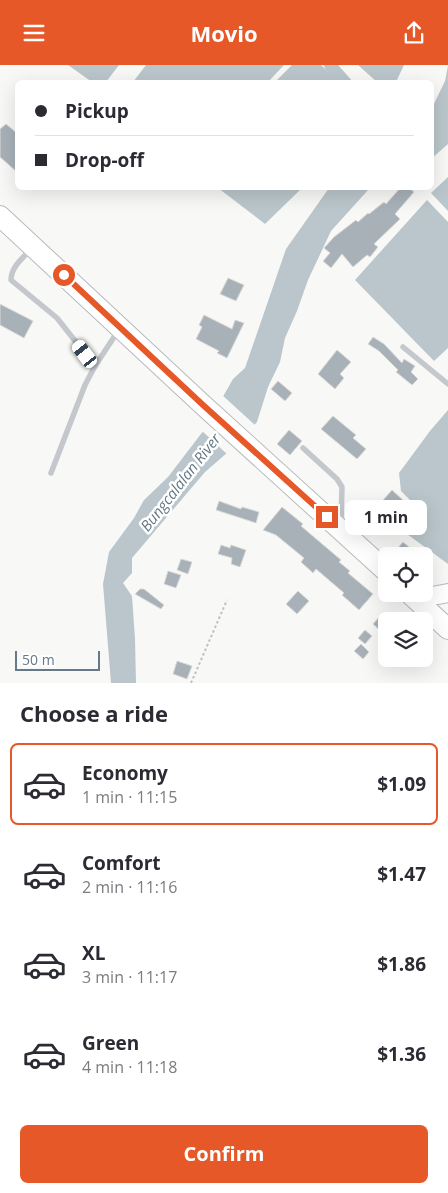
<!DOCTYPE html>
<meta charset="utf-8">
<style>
body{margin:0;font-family:"Open Sans",sans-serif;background:#f7f7f7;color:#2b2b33;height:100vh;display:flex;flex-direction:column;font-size:19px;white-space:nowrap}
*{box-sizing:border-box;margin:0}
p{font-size:16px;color:#7c7c81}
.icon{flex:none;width:28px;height:28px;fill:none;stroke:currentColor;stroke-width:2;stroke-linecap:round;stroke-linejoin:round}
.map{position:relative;height:618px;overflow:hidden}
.side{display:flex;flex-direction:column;background:#fff;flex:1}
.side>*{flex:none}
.hud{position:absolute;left:15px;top:15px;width:419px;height:110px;border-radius:8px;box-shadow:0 5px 20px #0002;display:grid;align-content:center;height:110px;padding:0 20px;background:#fff}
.tools{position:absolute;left:378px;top:482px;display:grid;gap:10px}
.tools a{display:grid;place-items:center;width:55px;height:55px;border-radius:8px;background:#fff;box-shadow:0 5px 20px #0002;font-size:25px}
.scale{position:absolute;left:15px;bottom:12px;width:85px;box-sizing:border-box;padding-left:5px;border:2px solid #677888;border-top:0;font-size:14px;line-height:18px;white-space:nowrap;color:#677888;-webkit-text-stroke:4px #fff;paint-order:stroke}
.end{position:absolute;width:22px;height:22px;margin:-11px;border:6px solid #e75828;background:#fff;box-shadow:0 0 0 2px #fff}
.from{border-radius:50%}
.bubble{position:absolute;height:35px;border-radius:8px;background:#fff;box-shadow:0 5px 20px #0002;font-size:16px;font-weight:700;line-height:35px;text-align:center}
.car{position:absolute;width:15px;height:30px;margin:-15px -8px;border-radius:6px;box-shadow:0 0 4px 1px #0007;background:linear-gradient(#fff 24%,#345 0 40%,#fff 0 76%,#345 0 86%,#fff 0)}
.hud b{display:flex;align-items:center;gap:18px;height:48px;font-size:19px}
.hud b+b{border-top:1px solid #e1e1e2}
.hud i{width:12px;height:12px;background:#2b2b33}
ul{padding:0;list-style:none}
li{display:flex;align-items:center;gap:15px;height:82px;margin:0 10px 8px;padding:0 10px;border:2px solid transparent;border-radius:8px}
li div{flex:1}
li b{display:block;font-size:19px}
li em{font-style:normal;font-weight:700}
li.selected{border-color:#e75828}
li>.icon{width:45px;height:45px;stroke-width:1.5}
h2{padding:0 20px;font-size:22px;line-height:60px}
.cta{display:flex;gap:10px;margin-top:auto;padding:10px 20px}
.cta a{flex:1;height:58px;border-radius:8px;background:#e75828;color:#fff;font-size:20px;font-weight:700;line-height:58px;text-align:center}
header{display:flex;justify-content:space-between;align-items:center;height:65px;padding:0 20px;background:#e75828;color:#fff;font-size:22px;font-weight:700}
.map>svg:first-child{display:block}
.water{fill:#bac6cb}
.pier{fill:#f8f9f6}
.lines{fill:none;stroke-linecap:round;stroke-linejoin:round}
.canal{stroke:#bac6cb;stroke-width:12}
.building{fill:#a8b1b8;stroke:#dadad8}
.primary-casing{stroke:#b7bbc0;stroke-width:20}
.highway-casing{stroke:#b7babe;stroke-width:22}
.path{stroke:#bec0c3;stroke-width:2;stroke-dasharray:2.5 2.5;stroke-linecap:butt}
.lane{stroke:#c4c8cc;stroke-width:5.5}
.primary{stroke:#fff;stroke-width:18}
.highway{stroke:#fff;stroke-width:20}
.route{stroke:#e75828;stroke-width:6}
.labels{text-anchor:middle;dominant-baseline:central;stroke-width:5;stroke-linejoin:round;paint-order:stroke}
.water-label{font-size:15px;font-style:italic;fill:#637a83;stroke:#fff}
</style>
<header><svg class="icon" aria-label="menu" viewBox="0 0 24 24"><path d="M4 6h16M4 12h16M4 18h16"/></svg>Movio<svg class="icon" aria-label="share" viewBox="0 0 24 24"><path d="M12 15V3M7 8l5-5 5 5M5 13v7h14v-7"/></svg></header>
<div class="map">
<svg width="448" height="618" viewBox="0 0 448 618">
<rect width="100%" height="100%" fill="#f8f9f6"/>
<g class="water">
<path d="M68,0H119L106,17H92Z"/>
<path d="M146,0H284L268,17H133Z"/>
<path d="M292,0H321L339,17H275Z"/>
<path d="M358,0H404L396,17L378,18Z"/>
<path d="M448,1V79L431,94V45L445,16Z"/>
<path d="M448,112V146L431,128Z"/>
<path d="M218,123H302L265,159Z"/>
<path d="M329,123H373L369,124L331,166L308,215L297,246L285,273L280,297L268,322L257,357L235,381L205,407L132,493V508L123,518L132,531L135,574L136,618H111L103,519L109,487L134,453L144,435L168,412L204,365L233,314L245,303L286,184Z"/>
<path d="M427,135L448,157V283L434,296L355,215Z"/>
<path d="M448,345V499L396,461L416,441L401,426L399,408L430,366Z"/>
</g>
<path class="pier" d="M221,329L256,361L228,390L201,365Z"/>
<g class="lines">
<path class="canal" d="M330,0L346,18"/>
</g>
<g class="building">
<path d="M6,59L18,69V108L0,92V64Z"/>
<path d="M401,122H408L414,127L395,149L400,154L374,179L378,182L370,192L367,190L353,202L342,189L331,203L323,196L330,188L324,183L334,172L356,155L358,157L368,148L369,149L384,137L386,139Z"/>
<path d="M228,213L244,220L236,236L220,229Z"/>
<path d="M0,239L33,256L24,273L0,260Z"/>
<path d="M204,250L232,264L235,255L244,258L227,293L217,288L219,286L196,274L202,262L199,260Z"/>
<path d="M373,272L384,279L402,298L404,294L415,301L411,307L418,314L412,320L396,307L398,305L379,286L368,279Z"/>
<path d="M337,285L351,297L340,309L344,313L335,324L318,309Z"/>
<path d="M278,316L292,328L285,336L271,324Z"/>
<path d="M333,351L356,370L353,373L366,384L357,394L321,364Z"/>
<path d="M289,365L302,376L290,390L277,379Z"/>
<path d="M392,425L405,437L390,455L376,443Z"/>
<path d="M219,436L241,444L242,442L259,447L256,458L216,445Z"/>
<path d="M282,442L303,459L301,461L341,495L339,497L350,506L348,508L373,529L359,545L342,530L344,528L316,504L313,508L301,497L304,493L276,470L263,465Z"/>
<path d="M403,477L420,491H391Z"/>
<path d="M221,480L230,483L231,480L246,485L240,502L231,499L232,493L218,489Z"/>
<path d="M181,494L192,497L188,509L177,505Z"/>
<path d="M168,506L181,510L176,523L164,519Z"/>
<path d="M140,524H144L164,540L161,544L135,529Z"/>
<path d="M298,526L309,536L297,549L286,539Z"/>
<path d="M380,551L386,557V571L373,559Z"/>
<path d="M365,565L372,571L365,579L358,573Z"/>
<path d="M361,579L369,587L363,594L354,586Z"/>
<path d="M177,596L192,601L187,614L173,609Z"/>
</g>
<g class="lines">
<g class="primary-casing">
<path id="primary" d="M416,534L448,528"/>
</g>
<g class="highway-casing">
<g id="highway">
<path d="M0,151L203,340L386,506"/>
<path d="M410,529L448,564"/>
</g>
</g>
<path class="path" d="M191,618L227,535"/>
<g class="lane">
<path d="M30,185C22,194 11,202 11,215L57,253L95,301"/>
<path d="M403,282L448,319"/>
<path d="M303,383L337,414L342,422L341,459"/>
<path d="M51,408L85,320L95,301L118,266"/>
</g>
<use href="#primary" class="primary"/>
<use href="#highway" class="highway"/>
</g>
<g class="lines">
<path class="route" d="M64,210L203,340L327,452"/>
</g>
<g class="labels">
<g class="water-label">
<text transform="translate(180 417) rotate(-52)">Bungcalalan River</text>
</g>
</g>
</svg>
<div class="tools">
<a><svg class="icon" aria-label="locate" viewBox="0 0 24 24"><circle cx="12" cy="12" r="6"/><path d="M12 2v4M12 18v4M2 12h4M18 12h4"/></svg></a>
<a><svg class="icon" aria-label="layers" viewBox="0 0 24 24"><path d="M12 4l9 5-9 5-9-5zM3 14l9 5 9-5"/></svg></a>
</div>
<div class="scale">50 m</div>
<i class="end from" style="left:64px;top:210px"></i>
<i class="end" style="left:327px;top:452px"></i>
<div class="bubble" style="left:345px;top:435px;width:82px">1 min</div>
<i class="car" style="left:85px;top:289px;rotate:323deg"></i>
<div class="hud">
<b><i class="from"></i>Pickup</b>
<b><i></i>Drop-off</b>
</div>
</div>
<section class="side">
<h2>Choose a ride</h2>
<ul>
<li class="selected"><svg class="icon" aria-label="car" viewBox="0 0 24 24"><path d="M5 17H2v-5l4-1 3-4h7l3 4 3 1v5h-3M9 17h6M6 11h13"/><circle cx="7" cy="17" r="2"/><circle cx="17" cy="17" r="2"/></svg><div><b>Economy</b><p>1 min · 11:15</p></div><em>$1.09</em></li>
<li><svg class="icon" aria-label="car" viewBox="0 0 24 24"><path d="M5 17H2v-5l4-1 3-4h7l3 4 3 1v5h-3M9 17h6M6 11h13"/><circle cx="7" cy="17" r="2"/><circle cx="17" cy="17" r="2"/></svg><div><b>Comfort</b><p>2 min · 11:16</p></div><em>$1.47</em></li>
<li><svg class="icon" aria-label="car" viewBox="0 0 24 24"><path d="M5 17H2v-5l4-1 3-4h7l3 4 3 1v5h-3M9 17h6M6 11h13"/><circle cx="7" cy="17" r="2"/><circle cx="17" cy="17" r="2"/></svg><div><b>XL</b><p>3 min · 11:17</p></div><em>$1.86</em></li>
<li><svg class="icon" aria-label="car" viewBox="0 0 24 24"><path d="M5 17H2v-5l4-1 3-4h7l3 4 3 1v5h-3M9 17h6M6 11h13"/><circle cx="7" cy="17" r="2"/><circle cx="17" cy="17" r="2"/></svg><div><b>Green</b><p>4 min · 11:18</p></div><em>$1.36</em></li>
</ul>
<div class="cta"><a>Confirm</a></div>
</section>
